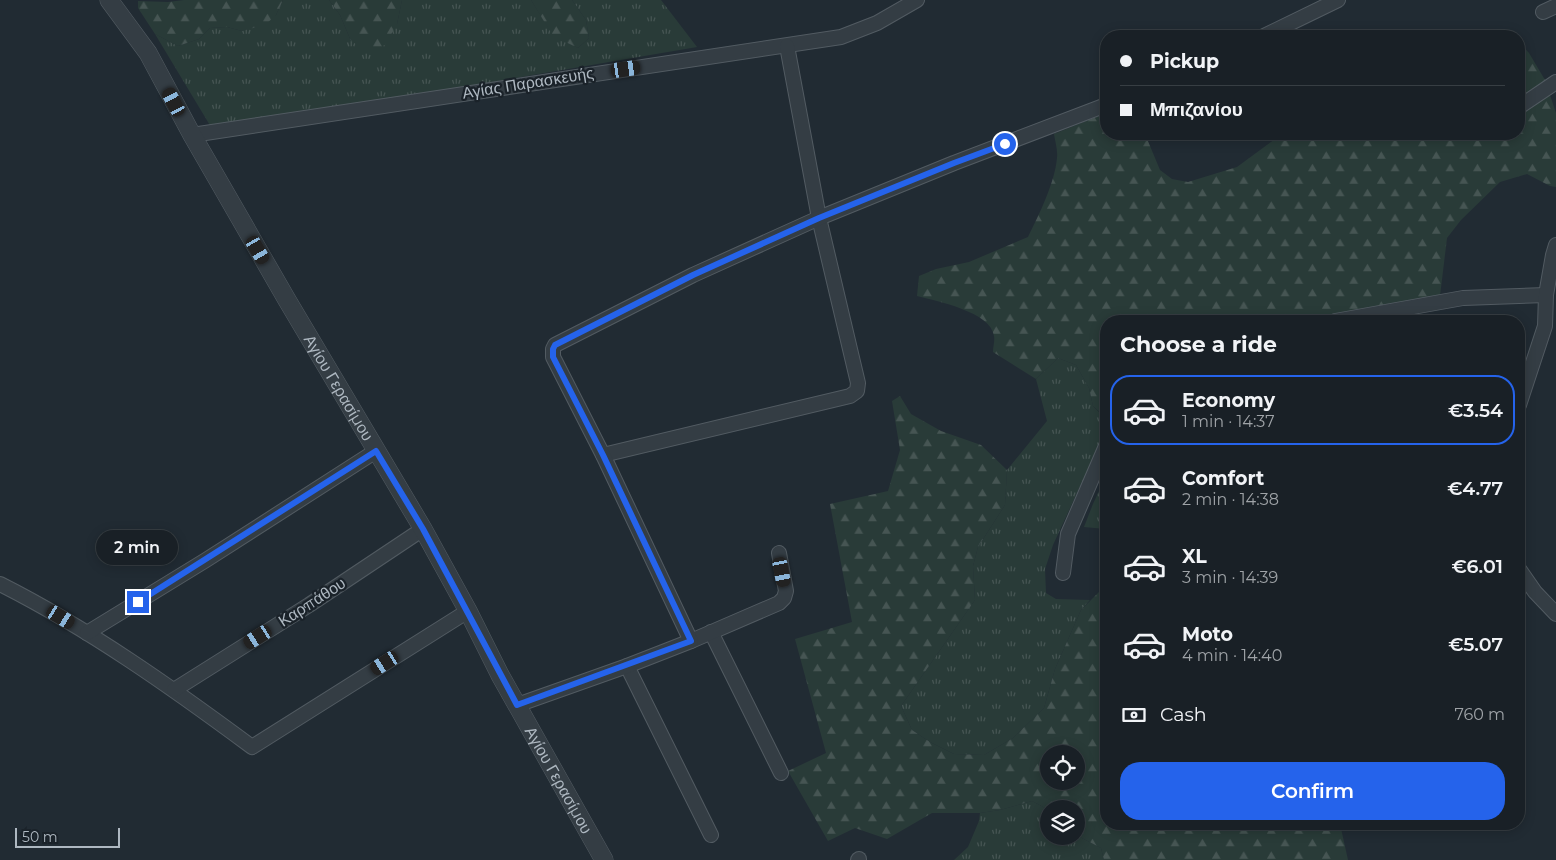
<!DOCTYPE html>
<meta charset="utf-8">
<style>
body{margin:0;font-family:Montserrat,sans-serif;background:#262d32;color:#f1f3f6;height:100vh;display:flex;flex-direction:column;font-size:19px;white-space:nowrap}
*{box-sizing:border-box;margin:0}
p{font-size:16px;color:#9fa3a7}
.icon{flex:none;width:28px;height:28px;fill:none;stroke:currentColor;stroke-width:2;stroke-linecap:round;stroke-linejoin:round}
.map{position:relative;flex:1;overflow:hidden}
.sheet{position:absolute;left:1100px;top:315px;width:425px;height:515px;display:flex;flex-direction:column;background:#192026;border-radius:20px;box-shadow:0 2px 12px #0003,0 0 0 1px #373e43}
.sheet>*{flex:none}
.hud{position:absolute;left:1100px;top:30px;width:425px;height:110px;border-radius:20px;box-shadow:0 2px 12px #0003,0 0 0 1px #373e43;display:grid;align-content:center;height:110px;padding:0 20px;background:#192026}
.controls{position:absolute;left:1040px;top:745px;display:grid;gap:10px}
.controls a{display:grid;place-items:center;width:45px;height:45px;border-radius:50%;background:#192026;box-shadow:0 2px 12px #0003,0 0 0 1px #373e43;font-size:25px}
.scale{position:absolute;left:15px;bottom:12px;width:105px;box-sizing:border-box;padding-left:5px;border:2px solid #aeb8c1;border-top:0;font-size:14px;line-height:18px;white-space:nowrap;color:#aeb8c1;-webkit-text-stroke:4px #1a2229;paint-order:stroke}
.end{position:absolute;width:22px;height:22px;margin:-11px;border:6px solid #2563eb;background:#fff;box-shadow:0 0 0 2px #fff}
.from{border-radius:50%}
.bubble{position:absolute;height:35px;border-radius:18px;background:#192026;box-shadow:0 2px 12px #0003,0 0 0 1px #373e43;font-size:16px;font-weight:600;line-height:35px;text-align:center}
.car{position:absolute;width:15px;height:30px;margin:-15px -8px;border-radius:6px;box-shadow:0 0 4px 1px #0007;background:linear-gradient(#222 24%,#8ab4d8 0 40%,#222 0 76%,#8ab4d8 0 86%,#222 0)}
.hud b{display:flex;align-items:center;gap:18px;height:48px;font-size:19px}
.hud b+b{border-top:1px solid #373e43}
.hud i{width:12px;height:12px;background:#f1f3f6}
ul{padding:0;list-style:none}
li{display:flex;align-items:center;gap:15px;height:70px;margin:0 10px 8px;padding:0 10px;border:2px solid transparent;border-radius:20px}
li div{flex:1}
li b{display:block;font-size:19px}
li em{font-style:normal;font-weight:600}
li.on{border-color:#2563eb}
li>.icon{width:45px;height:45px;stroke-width:1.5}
h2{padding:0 20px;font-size:22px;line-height:60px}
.pay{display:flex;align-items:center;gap:12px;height:55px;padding:0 20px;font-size:19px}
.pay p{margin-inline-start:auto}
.cta{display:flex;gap:10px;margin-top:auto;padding:10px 20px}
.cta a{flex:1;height:58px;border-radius:20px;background:#2563eb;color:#fff;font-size:20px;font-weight:600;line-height:58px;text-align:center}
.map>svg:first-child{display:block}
.grass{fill:url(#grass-tufts)}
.forest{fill:url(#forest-firs);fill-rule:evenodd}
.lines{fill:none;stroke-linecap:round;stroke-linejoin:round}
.minor-casing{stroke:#525b62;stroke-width:16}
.tertiary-casing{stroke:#525b62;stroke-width:19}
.minor{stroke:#343d44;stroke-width:14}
.tertiary{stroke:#343d44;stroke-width:18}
.route{stroke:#2563eb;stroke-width:6}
.labels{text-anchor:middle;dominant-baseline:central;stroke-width:4.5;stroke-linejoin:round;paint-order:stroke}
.street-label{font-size:16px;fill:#aeb8c1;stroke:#1a2229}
</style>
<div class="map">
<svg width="1556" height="860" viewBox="0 0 1556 860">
<defs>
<pattern id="grass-tufts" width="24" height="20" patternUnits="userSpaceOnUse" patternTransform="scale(1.25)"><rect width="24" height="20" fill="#293b38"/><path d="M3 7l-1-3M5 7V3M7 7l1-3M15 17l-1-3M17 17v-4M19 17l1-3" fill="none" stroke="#465553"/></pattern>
<pattern id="forest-firs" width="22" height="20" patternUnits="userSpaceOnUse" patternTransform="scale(1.25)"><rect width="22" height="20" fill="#293b38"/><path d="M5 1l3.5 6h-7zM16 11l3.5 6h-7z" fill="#465553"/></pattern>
</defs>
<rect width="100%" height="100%" fill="#212b33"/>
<g class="grass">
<path d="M283,0H329L340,15L351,41L397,24L402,0H531L553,35L578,48L589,38L586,20L572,0H661L697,47L381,101L211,127L155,34L178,46L199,39L210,28L227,27L242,31L276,15Z"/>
<path d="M1058,358L1076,365L1089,388L1093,406L1102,415L1106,414V430L1053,545L1045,569L1046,593L1056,599L1090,600L1081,610L1055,669L1044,708L1013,738L984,755L954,754L930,742L912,730L901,706L975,600L973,566L978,547L1005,505L1007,470L1047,421L1036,379Z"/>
<path d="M1106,476V529L1084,527L1093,504Z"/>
<path d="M1032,801L1049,810V836H1076V835L1101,848L1104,860H954L968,847L979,821L980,813L1000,810Z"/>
</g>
<g class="forest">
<path d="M184,0H283L276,15L265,25L242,31L227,27L210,28L199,39L178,46L155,34L138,8V1L168,2Z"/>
<path d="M329,0H402L397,24L385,45L368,52L351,41L340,15Z"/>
<path d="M531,0H572L586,20L589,38L578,48L553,36Z"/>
<path d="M1519,42L1529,53L1545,80L1556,113V187L1550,186L1527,174L1500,182L1461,220L1447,238L1440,296L1307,321H1106V414L1103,415L1093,406L1089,388L1076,365L1058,358L1036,379L993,352C993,347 995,341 994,336C991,312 937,301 917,296L919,276L936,269L969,262L1028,237C1039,215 1055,182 1057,158C1058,150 1055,141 1054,134L1106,113V134H1145L1160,170L1172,179L1188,182L1237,167L1282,134H1519Z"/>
<path d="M900,396L911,414L941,431L981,445L1007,470L1005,505L978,547L973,566L975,600L901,706L912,730L930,742L954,754L984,755L1013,738L1044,708L1055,669L1081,610L1101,590L1106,578V824H1340L1348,860H1104L1101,848L1076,835V809H1049V810L1032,801L1000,810L980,813H932L887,839L855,828L828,841L788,771L826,753L795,639L852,622L830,504L888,491L900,450L892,401ZM1049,754H1076V781H1049Z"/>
</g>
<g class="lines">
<g class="minor-casing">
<g id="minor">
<path d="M1543,12L1556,6"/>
<path d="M1264,36L1338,0"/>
<path d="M1519,107L1556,82"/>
<path d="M192,135L841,37L877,23L917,0"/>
<path d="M1335,321L1463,298L1546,295"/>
<path d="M1519,405L1545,326L1546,295L1553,255L1556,245"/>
<path d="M603,455L850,396L857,391L858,383L819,218L787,46"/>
<path d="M1519,569L1535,592L1556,614"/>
<path d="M1063,573L1068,534L1106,446"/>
<path d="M0,584C89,629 171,687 252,747L468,611"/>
<path d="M711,632L781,773"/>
<path d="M87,633L206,560L376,451"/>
<path d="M691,641L779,603L784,598L786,591L779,553"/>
<path d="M627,666L711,835"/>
<path d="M174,690L309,605L423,529"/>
<path d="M517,705L627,666L691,641L603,455L553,357V349L555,345L693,275L819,218L954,163L1106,105"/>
<path d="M858,860L859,859"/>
</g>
</g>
<g class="tertiary-casing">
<g id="tertiary">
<path id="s1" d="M109,0L148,53L192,135L287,300L423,529L468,611L500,675L604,860"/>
</g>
</g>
<use href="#minor" class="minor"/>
<use href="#tertiary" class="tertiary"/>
</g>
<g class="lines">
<path class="route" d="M138,602L376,451L423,529L517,705L691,641L603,455L553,357V349L555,345L693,275L819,218L954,163L1005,144"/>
</g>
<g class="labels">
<g class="street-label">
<text transform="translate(528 83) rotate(-9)">Αγίας Παρασκευής</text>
<text stroke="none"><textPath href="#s1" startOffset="451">Αγίου Γερασίμου</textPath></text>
<text transform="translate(312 602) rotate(-33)">Καρπάθου</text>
<text stroke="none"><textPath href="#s1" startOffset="901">Αγίου Γερασίμου</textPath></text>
</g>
</g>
</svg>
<div class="controls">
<a><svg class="icon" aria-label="locate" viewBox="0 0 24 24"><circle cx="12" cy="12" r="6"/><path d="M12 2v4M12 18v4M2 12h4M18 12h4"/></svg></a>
<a><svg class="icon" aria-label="layers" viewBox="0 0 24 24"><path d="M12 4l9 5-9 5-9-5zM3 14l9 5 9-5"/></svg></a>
</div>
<div class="scale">50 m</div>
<i class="end from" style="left:1005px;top:144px"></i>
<i class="end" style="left:138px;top:602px"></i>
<div class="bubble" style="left:96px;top:530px;width:82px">2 min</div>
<i class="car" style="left:626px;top:69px;rotate:82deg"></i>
<i class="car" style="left:174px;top:102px;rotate:332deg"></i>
<i class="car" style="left:258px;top:250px;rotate:150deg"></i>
<i class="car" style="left:782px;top:572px;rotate:169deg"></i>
<i class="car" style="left:61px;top:617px;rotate:121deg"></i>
<i class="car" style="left:258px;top:637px;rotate:238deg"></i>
<i class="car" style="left:385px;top:663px;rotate:238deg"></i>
<div class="hud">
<b><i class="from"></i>Pickup</b>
<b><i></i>Μπιζανίου</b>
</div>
<section class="sheet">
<h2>Choose a ride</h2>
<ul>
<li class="on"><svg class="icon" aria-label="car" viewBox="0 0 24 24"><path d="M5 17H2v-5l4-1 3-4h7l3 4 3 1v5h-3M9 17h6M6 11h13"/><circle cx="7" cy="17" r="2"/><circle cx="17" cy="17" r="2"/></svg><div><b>Economy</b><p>1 min · 14:37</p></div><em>€3.54</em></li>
<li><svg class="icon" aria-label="car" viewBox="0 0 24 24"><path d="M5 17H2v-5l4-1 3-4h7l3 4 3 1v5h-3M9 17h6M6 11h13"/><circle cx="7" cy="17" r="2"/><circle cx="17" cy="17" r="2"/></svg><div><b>Comfort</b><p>2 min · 14:38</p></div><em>€4.77</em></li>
<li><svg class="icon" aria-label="car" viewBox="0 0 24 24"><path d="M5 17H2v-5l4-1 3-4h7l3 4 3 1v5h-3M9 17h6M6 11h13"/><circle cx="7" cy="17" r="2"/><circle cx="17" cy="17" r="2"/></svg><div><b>XL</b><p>3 min · 14:39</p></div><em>€6.01</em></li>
<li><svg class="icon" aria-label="car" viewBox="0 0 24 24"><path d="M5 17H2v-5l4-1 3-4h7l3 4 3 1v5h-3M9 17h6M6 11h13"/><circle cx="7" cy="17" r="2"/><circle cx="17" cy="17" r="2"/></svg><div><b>Moto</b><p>4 min · 14:40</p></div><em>€5.07</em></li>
</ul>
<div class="pay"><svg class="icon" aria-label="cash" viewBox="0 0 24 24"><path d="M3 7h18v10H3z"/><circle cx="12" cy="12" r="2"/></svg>Cash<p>760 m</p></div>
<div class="cta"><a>Confirm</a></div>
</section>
</div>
